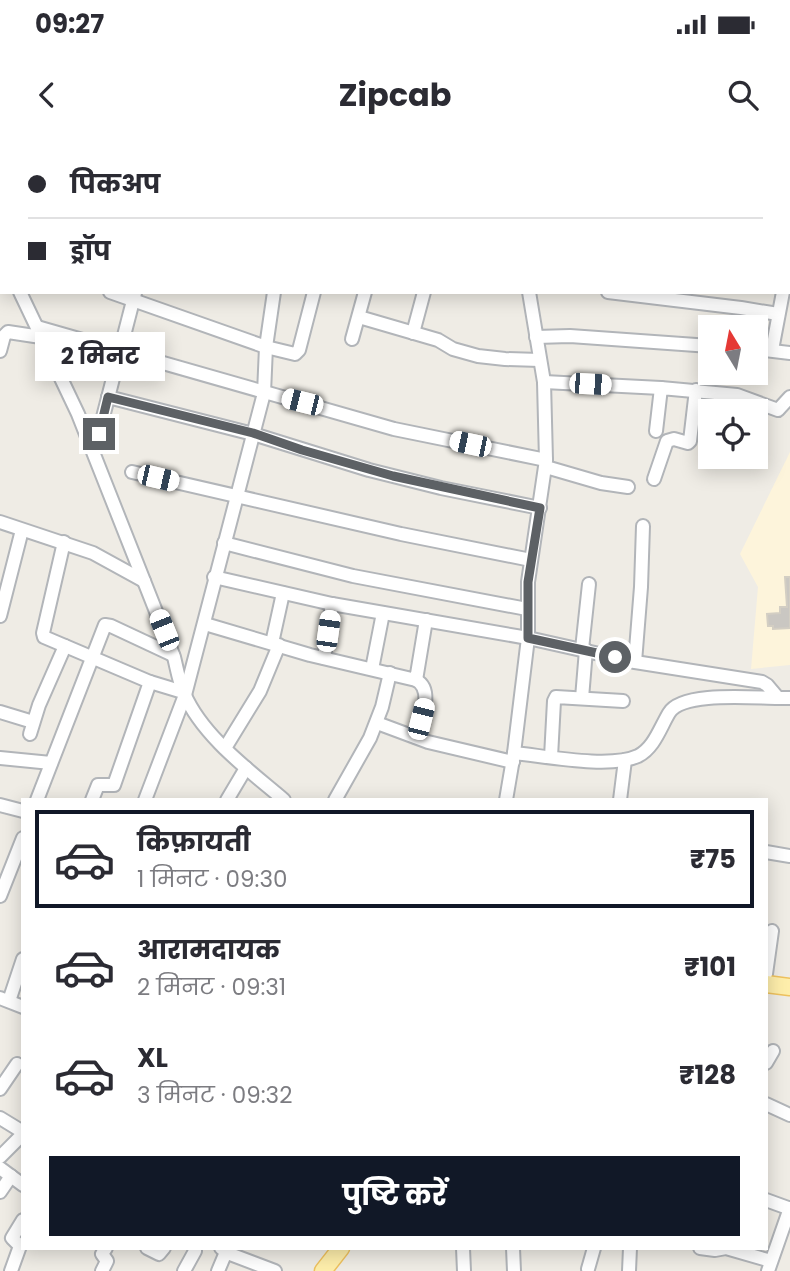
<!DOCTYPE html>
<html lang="hi">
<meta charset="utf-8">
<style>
body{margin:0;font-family:Poppins,"Noto Sans Devanagari",sans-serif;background:#f7f7f7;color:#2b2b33;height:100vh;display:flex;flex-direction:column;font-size:26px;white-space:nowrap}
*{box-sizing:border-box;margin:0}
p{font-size:23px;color:#7c7c81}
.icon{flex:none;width:38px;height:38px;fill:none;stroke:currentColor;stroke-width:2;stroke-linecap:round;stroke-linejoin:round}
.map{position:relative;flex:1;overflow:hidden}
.drawer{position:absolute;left:21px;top:658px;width:747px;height:452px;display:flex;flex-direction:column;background:#fff;border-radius:0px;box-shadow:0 4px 18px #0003}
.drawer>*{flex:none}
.guide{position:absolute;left:0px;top:0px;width:791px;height:154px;box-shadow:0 4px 18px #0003;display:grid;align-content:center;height:154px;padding:0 28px;background:#fff}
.needle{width:46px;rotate:350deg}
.tools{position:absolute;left:698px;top:175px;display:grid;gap:14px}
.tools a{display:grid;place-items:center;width:70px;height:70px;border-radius:0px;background:#fff;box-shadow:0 4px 18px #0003;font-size:35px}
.end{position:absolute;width:32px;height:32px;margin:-16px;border:9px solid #5d6165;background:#fff;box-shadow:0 0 0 4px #fff}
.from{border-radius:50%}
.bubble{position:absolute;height:49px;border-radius:0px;background:#fff;box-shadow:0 4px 18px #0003;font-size:23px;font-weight:700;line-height:49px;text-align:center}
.car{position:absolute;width:21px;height:42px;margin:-21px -10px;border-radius:9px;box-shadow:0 0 5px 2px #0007;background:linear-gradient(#fff 24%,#345 0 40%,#fff 0 76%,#345 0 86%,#fff 0)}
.guide b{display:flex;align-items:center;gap:24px;height:66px;font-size:26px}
.guide b+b{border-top:2px solid #e1e1e2}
.guide i{width:18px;height:18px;background:#2b2b33}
ul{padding:12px 0 0;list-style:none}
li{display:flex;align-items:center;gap:21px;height:98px;margin:0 14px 10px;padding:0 14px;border:4px solid transparent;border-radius:0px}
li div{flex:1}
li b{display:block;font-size:26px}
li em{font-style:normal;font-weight:700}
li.on{border-color:#111827}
li>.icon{width:63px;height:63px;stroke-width:1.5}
.cta{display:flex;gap:14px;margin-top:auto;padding:14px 28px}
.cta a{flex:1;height:80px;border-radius:0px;background:#111827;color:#fff;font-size:28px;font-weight:700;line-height:80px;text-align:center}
.status{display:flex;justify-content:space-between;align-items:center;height:49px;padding:0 35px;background:#fff;direction:ltr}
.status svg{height:19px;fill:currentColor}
header{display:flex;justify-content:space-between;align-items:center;height:91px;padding:0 28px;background:#fff;font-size:32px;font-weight:700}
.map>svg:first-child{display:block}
.commercial{fill:#fdf4db}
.building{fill:#cac7c2;stroke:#d3cec3;stroke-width:2}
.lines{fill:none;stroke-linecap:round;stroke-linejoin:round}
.minor-casing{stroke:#b2b5b9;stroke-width:16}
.major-casing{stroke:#efc25e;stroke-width:19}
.minor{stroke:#fff;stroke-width:12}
.major{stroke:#feeeab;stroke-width:16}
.route{stroke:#5d6165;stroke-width:9}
</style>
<div class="status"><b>09:27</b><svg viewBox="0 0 49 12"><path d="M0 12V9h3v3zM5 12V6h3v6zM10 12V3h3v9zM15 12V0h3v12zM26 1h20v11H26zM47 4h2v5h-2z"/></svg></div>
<header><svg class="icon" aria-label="back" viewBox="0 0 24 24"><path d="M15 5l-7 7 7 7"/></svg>Zipcab<svg class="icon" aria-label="search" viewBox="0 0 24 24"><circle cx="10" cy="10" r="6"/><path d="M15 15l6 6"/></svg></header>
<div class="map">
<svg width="790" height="1131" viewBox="0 0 790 1131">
<rect width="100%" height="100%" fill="#efece5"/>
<path class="commercial" d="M790,312V525L751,529L758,447L740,414Z"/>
<path class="building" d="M785,437H790V488L773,489V486H768L767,474L780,473V467H787Z"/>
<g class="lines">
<g class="minor-casing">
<g id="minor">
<path d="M20,0L25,2"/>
<path d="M133,0L136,2"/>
<path d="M408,0L414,2"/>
<path d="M562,0L579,2"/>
<path d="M193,2L194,0"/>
<path d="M278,2L279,0"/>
<path d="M330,2L331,0"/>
<path d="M353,2L354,0"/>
<path d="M398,2L399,0"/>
<path d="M548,2V0"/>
<path d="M733,2V0"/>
<path d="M789,19H790"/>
<path d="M0,32L2,35"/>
<path d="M789,55H790"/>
<path d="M789,94H790"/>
<path d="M0,111L2,114"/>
<path d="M789,146L790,147"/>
<path d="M20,152L78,274L174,517C177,529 179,542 184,553C202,596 250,631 284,660"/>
<path d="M110,152L266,207L295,214L299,210L314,152"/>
<path d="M608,152L741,168L778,174"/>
<path d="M359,177L438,200L453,209L478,216L505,219L540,220"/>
<path d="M37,187L394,289L546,320"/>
<path d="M413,193L424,152"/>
<path d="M536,197L570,196L710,206"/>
<path d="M352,199L365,152"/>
<path d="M756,209L790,213"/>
<path d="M772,210L783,152"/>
<path d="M0,211L4,196L8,192L41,197"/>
<path d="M544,242L661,248"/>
<path d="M108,257L253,294L369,330L441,348L540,368"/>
<path d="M656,291L661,248L737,255L778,270L790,257"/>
<path d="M94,312L135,153"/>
<path d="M546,327L601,343L628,347"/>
<path d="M132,332L401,394L531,420"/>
<path d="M654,339L667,301L674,299L688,303L690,301L696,250"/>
<path d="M0,382L93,413L144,441"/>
<path d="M64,402L43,493L44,497L150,542L183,552"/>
<path d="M224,403L353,436L527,469"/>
<path d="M214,437L332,464L528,498L635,522L762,542L767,545L778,558H790"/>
<path d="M0,476L22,390"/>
<path d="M205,484L310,515L416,540L426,480"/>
<path d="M272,503L283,453"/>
<path d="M582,509L589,444"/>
<path d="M324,518L332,464"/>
<path d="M635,522L641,447L643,386"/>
<path d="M372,529L383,473"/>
<path d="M582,558L586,510"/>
<path d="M0,572L33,582"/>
<path d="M377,583L428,602L513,622"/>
<path d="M30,594L39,565L65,506"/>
<path d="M416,597C420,580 435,550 416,540"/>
<path d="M225,608L260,551L279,505"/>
<path d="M514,613L528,498V442L546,320L544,242L529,152"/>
<path d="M551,617L554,561L556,557L623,561"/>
<path d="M0,618L51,623"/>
<path d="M37,660L105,485L111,486L173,515"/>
<path d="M92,660L98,645H114L150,542"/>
<path d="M145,660L185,555L264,253L266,207L274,152"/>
<path d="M227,660L246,628"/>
<path d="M335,660L370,598L382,567L390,533"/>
<path d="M506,660L514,613C545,616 610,629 638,616C654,608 660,588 669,573C682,551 753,558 778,558"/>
<path d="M620,660L625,620"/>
<path d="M0,665L23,671"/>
<path d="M766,712L790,716"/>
<path d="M0,756L23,698"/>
<path d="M766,834L772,791"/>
<path d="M0,858L23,867"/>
<path d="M9,861L23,819"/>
<path d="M766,923L773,911"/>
<path d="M0,949L17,924"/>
<path d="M766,964L790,975"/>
<path d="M0,978L23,992"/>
<path d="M0,1017L23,994"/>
<path d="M0,1028L23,1045"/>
<path d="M0,1052L11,1036"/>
<path d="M766,1060L788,1068"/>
<path d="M147,1108L159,1114L164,1108"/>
<path d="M221,1108L230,1114L275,1131"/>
<path d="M463,1108L464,1131"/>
<path d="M513,1108L514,1131"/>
<path d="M700,1108L715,1110L726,1108L771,1121"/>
<path d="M588,1129L594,1108"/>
<path d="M11,1131L20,1106L12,1098L23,1080"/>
<path d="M102,1131L107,1121L102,1114L106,1108"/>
<path d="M184,1131L195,1111"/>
<path d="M218,1131L226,1112"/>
<path d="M629,1131L630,1108"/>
<path d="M768,1131L790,1068"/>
</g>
</g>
<g class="major-casing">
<g id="major">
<path d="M766,844L790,847"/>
<path d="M323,1131L341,1108"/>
</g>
</g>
<use href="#minor" class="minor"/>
<use href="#major" class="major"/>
</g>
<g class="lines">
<path class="route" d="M99,294L108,257L253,293L302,310L393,336L540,368L528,442V498L615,517"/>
</g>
</svg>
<div class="tools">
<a><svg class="needle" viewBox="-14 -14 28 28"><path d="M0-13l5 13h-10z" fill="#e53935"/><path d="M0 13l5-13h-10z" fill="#7c7c81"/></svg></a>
<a><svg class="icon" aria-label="locate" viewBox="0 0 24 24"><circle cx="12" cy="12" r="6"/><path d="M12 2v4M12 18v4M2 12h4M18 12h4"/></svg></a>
</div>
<i class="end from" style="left:615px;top:517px"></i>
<i class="end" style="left:99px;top:294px"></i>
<div class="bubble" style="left:35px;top:192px;width:130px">2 मिनट</div>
<i class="car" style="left:590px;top:244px;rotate:93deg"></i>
<i class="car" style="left:302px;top:262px;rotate:284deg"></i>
<i class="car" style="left:470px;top:304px;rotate:282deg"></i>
<i class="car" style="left:158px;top:338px;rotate:103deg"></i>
<i class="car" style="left:164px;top:490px;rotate:338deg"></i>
<i class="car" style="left:328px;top:491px;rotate:8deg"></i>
<i class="car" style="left:421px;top:579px;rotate:14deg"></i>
<div class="guide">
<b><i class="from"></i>पिकअप</b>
<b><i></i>ड्रॉप</b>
</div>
<section class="drawer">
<ul>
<li class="on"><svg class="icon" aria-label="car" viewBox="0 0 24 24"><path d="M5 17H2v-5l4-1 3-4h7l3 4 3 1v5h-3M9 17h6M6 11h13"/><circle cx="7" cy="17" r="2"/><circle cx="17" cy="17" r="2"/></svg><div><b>किफ़ायती</b><p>1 मिनट · 09:30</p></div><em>₹75</em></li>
<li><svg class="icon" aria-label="car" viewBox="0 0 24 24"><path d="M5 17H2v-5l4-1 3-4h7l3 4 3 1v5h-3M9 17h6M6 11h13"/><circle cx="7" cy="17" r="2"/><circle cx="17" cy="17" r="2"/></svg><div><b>आरामदायक</b><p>2 मिनट · 09:31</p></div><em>₹101</em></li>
<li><svg class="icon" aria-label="car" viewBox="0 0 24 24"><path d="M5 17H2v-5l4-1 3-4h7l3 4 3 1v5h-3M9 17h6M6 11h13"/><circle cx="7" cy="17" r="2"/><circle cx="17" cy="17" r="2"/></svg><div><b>XL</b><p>3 मिनट · 09:32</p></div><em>₹128</em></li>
</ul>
<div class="cta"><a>पुष्टि करें</a></div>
</section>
</div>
